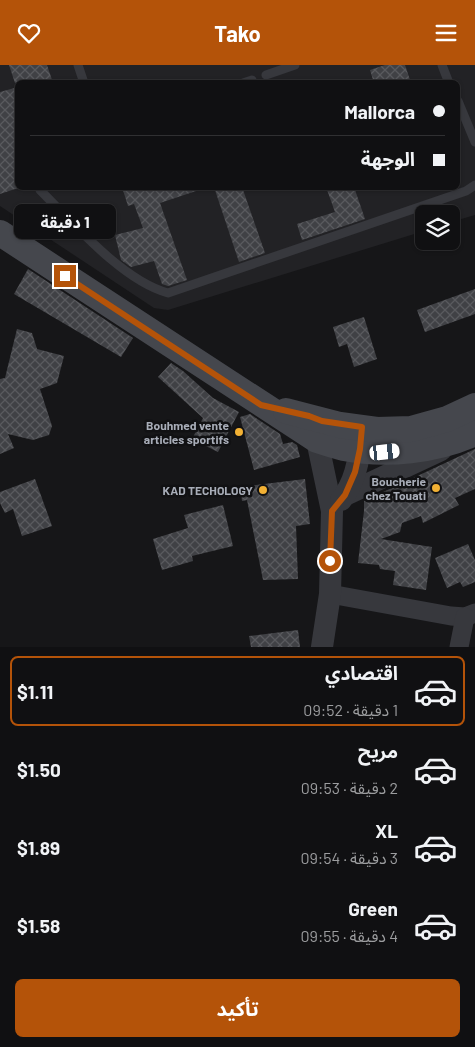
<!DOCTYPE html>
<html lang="ar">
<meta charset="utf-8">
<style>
body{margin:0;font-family:Barlow,"Noto Sans Arabic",sans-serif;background:#19191b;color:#f1f3f6;direction:rtl;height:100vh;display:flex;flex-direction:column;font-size:19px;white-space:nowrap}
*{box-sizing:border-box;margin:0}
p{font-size:16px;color:#9c9d9f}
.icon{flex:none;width:28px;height:28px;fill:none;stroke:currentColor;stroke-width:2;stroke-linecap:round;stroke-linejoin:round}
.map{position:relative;height:582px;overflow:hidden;direction:ltr}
.details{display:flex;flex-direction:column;background:#101012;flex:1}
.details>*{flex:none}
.hud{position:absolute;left:15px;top:15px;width:445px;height:110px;border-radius:8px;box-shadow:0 1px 4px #0004,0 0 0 1px #303032;direction:rtl;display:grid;align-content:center;height:110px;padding:0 15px;background:#101012}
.tools{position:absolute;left:415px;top:140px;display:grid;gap:10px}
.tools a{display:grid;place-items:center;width:45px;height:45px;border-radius:8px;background:#101012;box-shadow:0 1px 4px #0004,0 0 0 1px #303032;font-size:25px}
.end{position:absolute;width:22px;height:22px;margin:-11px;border:6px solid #b45309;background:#fff;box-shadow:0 0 0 2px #fff}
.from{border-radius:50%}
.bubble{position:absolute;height:35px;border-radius:8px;background:#101012;box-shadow:0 1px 4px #0004,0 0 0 1px #303032;font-size:16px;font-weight:700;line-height:35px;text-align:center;direction:rtl}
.car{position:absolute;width:15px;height:30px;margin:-15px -8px;border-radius:6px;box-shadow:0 0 4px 1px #0007;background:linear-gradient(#fff 24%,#345 0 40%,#fff 0 76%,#345 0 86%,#fff 0)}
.hud b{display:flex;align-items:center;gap:18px;height:48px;font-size:19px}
.hud b+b{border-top:1px solid #303032}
.hud i{width:12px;height:12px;background:#f1f3f6}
ul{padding:9px 0 0;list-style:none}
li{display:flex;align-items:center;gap:15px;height:70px;margin:0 10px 8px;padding:0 5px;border:2px solid transparent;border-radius:8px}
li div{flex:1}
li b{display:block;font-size:19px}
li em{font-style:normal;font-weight:700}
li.current{border-color:#b45309}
li>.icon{width:45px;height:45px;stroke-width:1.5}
.primary-button{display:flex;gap:10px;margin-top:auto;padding:10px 15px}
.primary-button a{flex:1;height:58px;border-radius:8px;background:#b45309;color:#fff;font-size:20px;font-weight:700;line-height:58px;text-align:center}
header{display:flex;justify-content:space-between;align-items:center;height:65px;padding:0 15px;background:#b45309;color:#fff;font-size:22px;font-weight:700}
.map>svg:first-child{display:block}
.built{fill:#222225;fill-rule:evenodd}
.building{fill:url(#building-cross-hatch)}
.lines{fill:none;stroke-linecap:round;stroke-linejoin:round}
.service{stroke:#37383d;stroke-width:9}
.minor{stroke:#37383d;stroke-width:19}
.tertiary{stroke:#37383d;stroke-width:22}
.secondary{stroke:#45474d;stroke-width:26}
.route{stroke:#b45309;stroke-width:6}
.poi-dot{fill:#f2b134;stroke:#111113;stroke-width:2}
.labels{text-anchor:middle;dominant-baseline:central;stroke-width:5;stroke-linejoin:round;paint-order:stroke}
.poi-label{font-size:12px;font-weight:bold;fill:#a8adb8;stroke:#111113;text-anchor:end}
</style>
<header><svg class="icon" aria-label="menu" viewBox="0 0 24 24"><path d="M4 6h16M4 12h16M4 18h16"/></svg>Tako<svg class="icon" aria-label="heart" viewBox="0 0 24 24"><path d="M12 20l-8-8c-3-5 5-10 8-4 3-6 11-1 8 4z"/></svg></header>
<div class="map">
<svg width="475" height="582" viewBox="0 0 475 582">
<defs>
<pattern id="building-cross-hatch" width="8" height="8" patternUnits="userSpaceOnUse" patternTransform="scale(1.25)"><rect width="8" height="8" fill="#404145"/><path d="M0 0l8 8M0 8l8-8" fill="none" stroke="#595a5e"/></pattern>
</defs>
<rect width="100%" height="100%" fill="#161618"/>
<path class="built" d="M0,0H475V150L451,157V149H424V166L168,245L154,243L0,141ZM18,18H458V122H18Z"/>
<g class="building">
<path d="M9,0H47L53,18H15Z"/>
<path d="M385,0H405L411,18H374L370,5Z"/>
<path d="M18,22V123L0,129V27Z"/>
<path d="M122,122H198L199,125L160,138L187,215L168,221L162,219L154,196L131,202L121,195L115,170L143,163L134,139L128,141Z"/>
<path d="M214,122H242L265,188L239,197Z"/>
<path d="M326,122H354L365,154L302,175L297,159L335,147Z"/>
<path d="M28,204L133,273L121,292L14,229Z"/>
<path d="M475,224V249L425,267L417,245Z"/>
<path d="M364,252L377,294L354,302L347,279L339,282L333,262Z"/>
<path d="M17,264L32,268L37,284L64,291L57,318L40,324L52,361L49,370L33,375L8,369L14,383L0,389V314L5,313Z"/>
<path d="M171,298L183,306L213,333L239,347L218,387L192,374L203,353L158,312Z"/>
<path d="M250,349L280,369L283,379L292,377L297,380L300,392L254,405L240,352Z"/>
<path d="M475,384V424L455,433L459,440L423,458L421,451L402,458L400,467L381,474L432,482L426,525L393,520L395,506L380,504L379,500L358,498L364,446V436Z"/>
<path d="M35,414L52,461L22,471L13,444L5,448L0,438V427Z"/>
<path d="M305,414L310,459L296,461L298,514L263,515L247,435L242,436L240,422Z"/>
<path d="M223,440L233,481L192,491L193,496L162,505L153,474L188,463L184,450Z"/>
<path d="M468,479L475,495V517L463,522L460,517L447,523L435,493Z"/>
<path d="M298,565L300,582H251L249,571Z"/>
</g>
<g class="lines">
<g class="service">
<path d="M78,0L84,18"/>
<path d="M442,0L449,18"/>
<path d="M266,10L295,0"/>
<path d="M243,18L252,15"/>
<path d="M458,36L475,77"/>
<path d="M40,125C73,158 123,216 168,228L466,126L475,120"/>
</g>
<g class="minor">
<path d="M330,529L451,551L465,552L475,548"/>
<path d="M459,582L465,552"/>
</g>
<g class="tertiary">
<path d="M321,360L317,375L332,446L330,529L322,582"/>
<path d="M345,430L441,385"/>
<path d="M341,435C355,418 360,391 361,369"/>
</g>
<g class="secondary">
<path d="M0,168L317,375C326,378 335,381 344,383C386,391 436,386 475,368"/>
<path d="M286,346L340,360L377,365L411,364L447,354L475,341"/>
</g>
</g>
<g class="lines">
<path class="route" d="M65,211L261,340L309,351L322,356L362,362L360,384L355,407L345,430L332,446L330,496"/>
</g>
<g class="poi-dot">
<circle cx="239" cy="367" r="5"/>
<circle cx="436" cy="423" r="5"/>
<circle cx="263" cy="425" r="5"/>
</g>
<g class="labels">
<g class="poi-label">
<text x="229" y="360">Bouhmed vente<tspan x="229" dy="14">articles sportifs</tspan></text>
<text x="426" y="416">Boucherie<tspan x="426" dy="14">chez Touati</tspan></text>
<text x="253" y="425">KAD TECHOLOGY</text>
</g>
</g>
</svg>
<div class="tools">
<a><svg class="icon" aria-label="layers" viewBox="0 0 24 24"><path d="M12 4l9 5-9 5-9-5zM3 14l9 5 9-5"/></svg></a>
</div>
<i class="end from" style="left:330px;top:496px"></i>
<i class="end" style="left:65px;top:211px"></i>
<div class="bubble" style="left:14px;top:139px;width:102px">1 دقيقة</div>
<i class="car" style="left:385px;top:387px;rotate:84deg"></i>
<div class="hud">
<b><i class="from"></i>Mallorca</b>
<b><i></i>الوجهة</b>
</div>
</div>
<section class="details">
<ul>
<li class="current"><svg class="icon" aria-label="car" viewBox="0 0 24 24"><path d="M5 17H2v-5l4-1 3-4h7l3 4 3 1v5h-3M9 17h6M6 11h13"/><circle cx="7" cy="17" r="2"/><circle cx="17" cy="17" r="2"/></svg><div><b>اقتصادي</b><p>1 دقيقة · 09:52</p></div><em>$1.11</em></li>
<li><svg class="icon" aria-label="car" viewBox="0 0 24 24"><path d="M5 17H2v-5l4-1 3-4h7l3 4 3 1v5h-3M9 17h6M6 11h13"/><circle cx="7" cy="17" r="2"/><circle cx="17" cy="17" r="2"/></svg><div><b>مريح</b><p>2 دقيقة · 09:53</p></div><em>$1.50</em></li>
<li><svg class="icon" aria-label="car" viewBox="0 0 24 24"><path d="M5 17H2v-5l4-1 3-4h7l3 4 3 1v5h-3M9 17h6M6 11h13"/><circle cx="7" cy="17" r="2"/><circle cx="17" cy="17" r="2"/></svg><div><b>XL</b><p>3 دقيقة · 09:54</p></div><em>$1.89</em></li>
<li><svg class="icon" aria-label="car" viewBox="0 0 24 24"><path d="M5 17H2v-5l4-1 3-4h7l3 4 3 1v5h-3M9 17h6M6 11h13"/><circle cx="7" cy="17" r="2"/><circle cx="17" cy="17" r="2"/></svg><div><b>Green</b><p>4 دقيقة · 09:55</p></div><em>$1.58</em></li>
</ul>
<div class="primary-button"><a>تأكيد</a></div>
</section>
